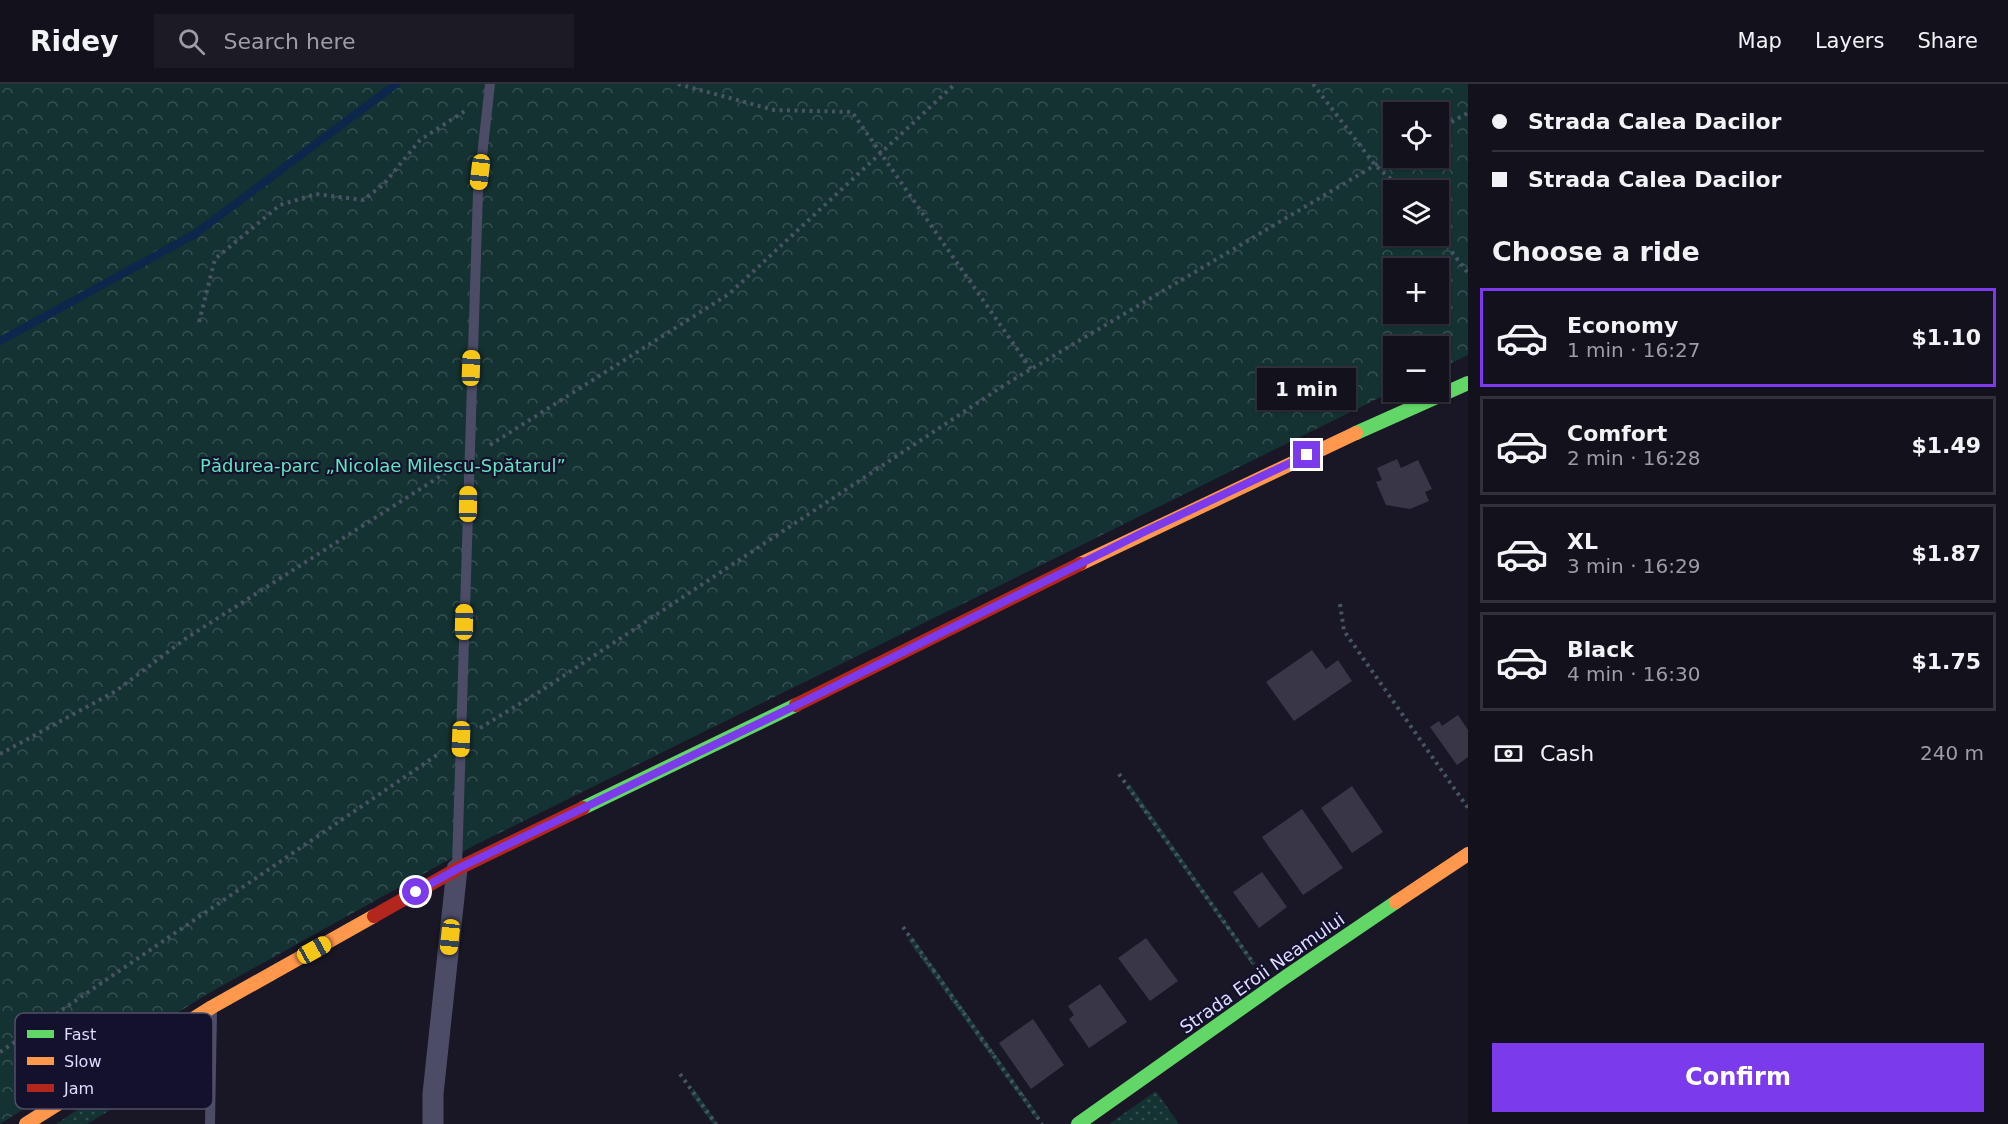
<!DOCTYPE html>
<meta charset="utf-8">
<style>
body{margin:0;font-family:"DejaVu Sans",sans-serif;background:#1c1a25;color:#f1f3f6;height:100vh;display:flex;flex-direction:column;font-size:22px;white-space:nowrap}
*{box-sizing:border-box;margin:0}
p{font-size:20px;color:#9d9da3}
.icon{flex:none;width:33px;height:33px;fill:none;stroke:currentColor;stroke-width:2;stroke-linecap:round;stroke-linejoin:round}
.map{position:relative;flex:1;overflow:hidden}
.panel{display:flex;flex-direction:column;background:#13111c;width:540px}
.panel>*{flex:none}
.banner{display:grid;align-content:center;height:132px;padding:0 24px;background:#13111c}
.buttons{position:absolute;left:1383px;top:18px;display:grid;gap:12px}
.buttons a{display:grid;place-items:center;width:66px;height:66px;border-radius:0px;background:#13111c;box-shadow:0 2px 4px #0004,0 0 0 2px #32313b;font-size:30px}
.end{position:absolute;width:27px;height:27px;margin:-14px;border:8px solid #7c3aed;background:#fff;box-shadow:0 0 0 3px #fff}
.from{border-radius:50%}
.bubble{position:absolute;height:42px;border-radius:0px;background:#13111c;box-shadow:0 2px 4px #0004,0 0 0 2px #32313b;font-size:20px;font-weight:600;line-height:42px;text-align:center}
.car{position:absolute;width:18px;height:36px;margin:-18px -9px;border-radius:8px;box-shadow:0 0 4px 2px #0007;background:linear-gradient(#f5c518 24%,#345 0 40%,#f5c518 0 76%,#345 0 86%,#f5c518 0)}
.banner b{display:flex;align-items:center;gap:21px;height:57px;font-size:22px}
.banner b+b{border-top:2px solid #32313b}
.banner i{width:15px;height:15px;background:#f1f3f6}
ul{padding:0;list-style:none}
li{display:flex;align-items:center;gap:18px;height:99px;margin:0 12px 9px;padding:0 12px;border:3px solid #32313b;border-radius:0px}
li div{flex:1}
li b{display:block;font-size:22px}
li em{font-style:normal;font-weight:600}
li.selected{border-color:#7c3aed}
li>.icon{width:54px;height:54px;stroke-width:1.5}
h2{padding:0 24px;font-size:27px;line-height:72px}
.pay{display:flex;align-items:center;gap:15px;height:66px;padding:0 24px;font-size:22px}
.pay p{margin-inline-start:auto}
.cta{display:flex;gap:12px;margin-top:auto;padding:12px 24px}
.cta a{flex:1;height:69px;border-radius:0px;background:#7c3aed;color:#fff;font-size:24px;font-weight:600;line-height:69px;text-align:center}
header{display:flex;align-items:center;gap:36px;box-sizing:border-box;height:84px;padding:0 30px;background:#13111c;border-bottom:2px solid #32313b}
header strong{font-size:28px}
nav{display:flex;gap:33px;margin-inline-start:auto;font-size:21px}
.search{width:420px;height:54px;background:#1c1a25;display:flex;align-items:center;gap:15px;box-sizing:border-box;padding:0 21px;border-radius:0px;color:#9d9da3;font-size:22px}
main{display:flex;flex:1;min-height:0}
.map>svg:first-child{display:block}
.grass{fill:url(#grass-dots)}
.forest{fill:url(#forest-crowns);fill-rule:evenodd}
.lines{fill:none;stroke-linecap:round;stroke-linejoin:round}
.stream{stroke:#0d264c;stroke-width:8}
.building{fill:#383647}
.path{stroke:#465463;stroke-width:4;stroke-dasharray:3 4.5;stroke-linecap:butt}
.lane{stroke:#4c4c67;stroke-width:10}
.street{stroke:#4c4c67;stroke-width:21}
.fast{stroke:#63d668;stroke-width:14}
.slow{stroke:#ff974d;stroke-width:14}
.jam{stroke:#b3261e;stroke-width:14}
.route{stroke:#7c3aed;stroke-width:8}
.labels{text-anchor:middle;dominant-baseline:central;stroke-width:4.5;stroke-linejoin:round;paint-order:stroke}
.park-label{font-size:18px;fill:#63e3bf;stroke:#14112c}
.street-label{font-size:18px;fill:#dfdcff;stroke:#14112c}
.key{fill:#14112c;stroke:#514e6b;stroke-width:1.5}
.key-label{font-size:16px;fill:#dfdcff}
</style>
<header>
<strong>Ridey</strong>
<div class="search"><svg class="icon" aria-label="search" viewBox="0 0 24 24"><circle cx="10" cy="10" r="6"/><path d="M15 15l6 6"/></svg>Search here</div>
<nav><a>Map</a><a>Layers</a><a>Share</a></nav>
</header>
<main>
<div class="map">
<svg width="1468" height="1040" viewBox="0 0 1468 1040">
<defs>
<pattern id="grass-dots" width="8" height="8" patternUnits="userSpaceOnUse" patternTransform="scale(1.5)"><rect width="8" height="8" fill="#153232"/><path d="M2 2h.1M6 6h.1" fill="none" stroke="#374f51" stroke-width="1.8" stroke-linecap="round"/></pattern>
<pattern id="forest-crowns" width="20" height="18" patternUnits="userSpaceOnUse" patternTransform="scale(1.5)"><rect width="20" height="18" fill="#153232"/><path d="M2 6a3 3 0 1 1 6 0M12 15a3 3 0 1 1 6 0" fill="none" stroke="#374f51"/></pattern>
</defs>
<rect width="100%" height="100%" fill="#191726"/>
<g class="grass">
<path d="M1130,700L1255,879L1252,881L1126,703Z"/>
<path d="M912,852L1039,1032L1035,1034L908,856Z"/>
<path d="M187,953L188,979L87,1040H56Z"/>
<path d="M694,1005L718,1040H713L690,1009Z"/>
<path d="M1156,1007L1179,1040H1109Z"/>
</g>
<path class="forest" d="M0,0H1468V271L1439,285L1438,262H1394L1393,307L477,760L209,909L0,1040ZM1394,28H1438V74H1394ZM1394,106H1438V152H1394ZM1394,184H1438V230H1394Z"/>
<g class="lines">
<path class="stream" d="M0,257L195,150L396,0"/>
</g>
<g class="building">
<path d="M1397,375L1401,384L1418,376L1432,405L1425,408L1429,417L1410,425L1386,421L1376,398L1382,396L1377,384Z"/>
<path d="M1312,566L1326,585L1338,576L1352,597L1294,637L1266,598Z"/>
<path d="M1458,631L1468,646V673L1457,681L1430,643L1439,637L1442,642Z"/>
<path d="M1352,702L1383,748L1352,769L1321,724Z"/>
<path d="M1302,725L1343,784L1303,811L1262,753Z"/>
<path d="M1262,788L1287,823L1259,844L1233,808Z"/>
<path d="M1146,854L1178,897L1150,917L1118,874Z"/>
<path d="M1100,900L1127,938L1089,964L1069,935L1074,931L1068,922Z"/>
<path d="M1033,935L1064,981L1031,1005L999,959Z"/>
</g>
<g class="lines">
<g class="path">
<path d="M678,0L774,26L852,28L1031,285"/>
<path d="M1313,0L1375,81L1403,106"/>
<path d="M1438,45L1468,29"/>
<path d="M1438,150L1468,189"/>
<path d="M199,238L215,175L280,121L316,110L363,116L383,101L420,56L468,25"/>
<path d="M490,361L729,210L955,0"/>
<path d="M1340,520L1344,547L1468,724"/>
<path d="M480,644L539,608L1006,300L1394,70"/>
<path d="M0,670L116,607L185,555L450,386"/>
<path d="M1119,690L1254,880"/>
<path d="M903,843L1042,1040"/>
<path d="M0,968L440,669"/>
<path d="M680,990L716,1040"/>
</g>
<g class="lane">
<path d="M457,782L478,108L490,0"/>
<path d="M210,1040L212,927"/>
</g>
<path class="street" d="M433,1040V1010L457,785"/>
<g class="fast">
<path d="M1356,349L1468,299"/>
<path d="M583,724L796,621"/>
<path d="M1078,1040L1287,892L1396,818"/>
</g>
<g class="slow">
<path d="M1080,480L1356,349"/>
<path d="M1396,818L1468,770"/>
<path d="M26,1040L212,923L374,832"/>
</g>
<g class="jam">
<path d="M796,621L1080,480"/>
<path d="M374,832L457,785L583,724"/>
</g>
</g>
<g class="lines">
<path class="route" d="M416,808L457,785L803,618L1144,448L1307,371"/>
</g>
<g class="labels">
<g class="park-label">
<text x="383" y="381">Pădurea-parc „Nicolae Milescu-Spătarul”</text>
</g>
<g class="street-label">
<text transform="translate(1262 889) rotate(-35)">Strada Eroii Neamului</text>
</g>
</g>
<rect x="15" y="929" width="198" height="96" rx="9" class="key"/>
<rect x="27" y="946" width="27" height="8" fill="#63d668"/>
<rect x="27" y="973" width="27" height="8" fill="#ff974d"/>
<rect x="27" y="1000" width="27" height="8" fill="#b3261e"/>
<g class="key-label">
<text x="64" y="956">Fast</text>
<text x="64" y="983">Slow</text>
<text x="64" y="1010">Jam</text>
</g>
</svg>
<div class="buttons">
<a><svg class="icon" aria-label="locate" viewBox="0 0 24 24"><circle cx="12" cy="12" r="6"/><path d="M12 2v4M12 18v4M2 12h4M18 12h4"/></svg></a>
<a><svg class="icon" aria-label="layers" viewBox="0 0 24 24"><path d="M12 4l9 5-9 5-9-5zM3 14l9 5 9-5"/></svg></a>
<a>+</a>
<a>−</a>
</div>
<i class="end from" style="left:416px;top:808px"></i>
<i class="end" style="left:1307px;top:371px"></i>
<div class="bubble" style="left:1257px;top:284px;width:99px">1 min</div>
<i class="car" style="left:480px;top:88px;rotate:187deg"></i>
<i class="car" style="left:471px;top:284px;rotate:2deg"></i>
<i class="car" style="left:468px;top:420px;rotate:1deg"></i>
<i class="car" style="left:464px;top:538px;rotate:1deg"></i>
<i class="car" style="left:461px;top:655px;rotate:182deg"></i>
<i class="car" style="left:450px;top:853px;rotate:186deg"></i>
<i class="car" style="left:314px;top:866px;rotate:61deg"></i>
</div>
<section class="panel">
<div class="banner">
<b><i class="from"></i>Strada Calea Dacilor</b>
<b><i></i>Strada Calea Dacilor</b>
</div>
<h2>Choose a ride</h2>
<ul>
<li class="selected"><svg class="icon" aria-label="car" viewBox="0 0 24 24"><path d="M5 17H2v-5l4-1 3-4h7l3 4 3 1v5h-3M9 17h6M6 11h13"/><circle cx="7" cy="17" r="2"/><circle cx="17" cy="17" r="2"/></svg><div><b>Economy</b><p>1 min · 16:27</p></div><em>$1.10</em></li>
<li><svg class="icon" aria-label="car" viewBox="0 0 24 24"><path d="M5 17H2v-5l4-1 3-4h7l3 4 3 1v5h-3M9 17h6M6 11h13"/><circle cx="7" cy="17" r="2"/><circle cx="17" cy="17" r="2"/></svg><div><b>Comfort</b><p>2 min · 16:28</p></div><em>$1.49</em></li>
<li><svg class="icon" aria-label="car" viewBox="0 0 24 24"><path d="M5 17H2v-5l4-1 3-4h7l3 4 3 1v5h-3M9 17h6M6 11h13"/><circle cx="7" cy="17" r="2"/><circle cx="17" cy="17" r="2"/></svg><div><b>XL</b><p>3 min · 16:29</p></div><em>$1.87</em></li>
<li><svg class="icon" aria-label="car" viewBox="0 0 24 24"><path d="M5 17H2v-5l4-1 3-4h7l3 4 3 1v5h-3M9 17h6M6 11h13"/><circle cx="7" cy="17" r="2"/><circle cx="17" cy="17" r="2"/></svg><div><b>Black</b><p>4 min · 16:30</p></div><em>$1.75</em></li>
</ul>
<div class="pay"><svg class="icon" aria-label="cash" viewBox="0 0 24 24"><path d="M3 7h18v10H3z"/><circle cx="12" cy="12" r="2"/></svg>Cash<p>240 m</p></div>
<div class="cta"><a>Confirm</a></div>
</section>
</main>
